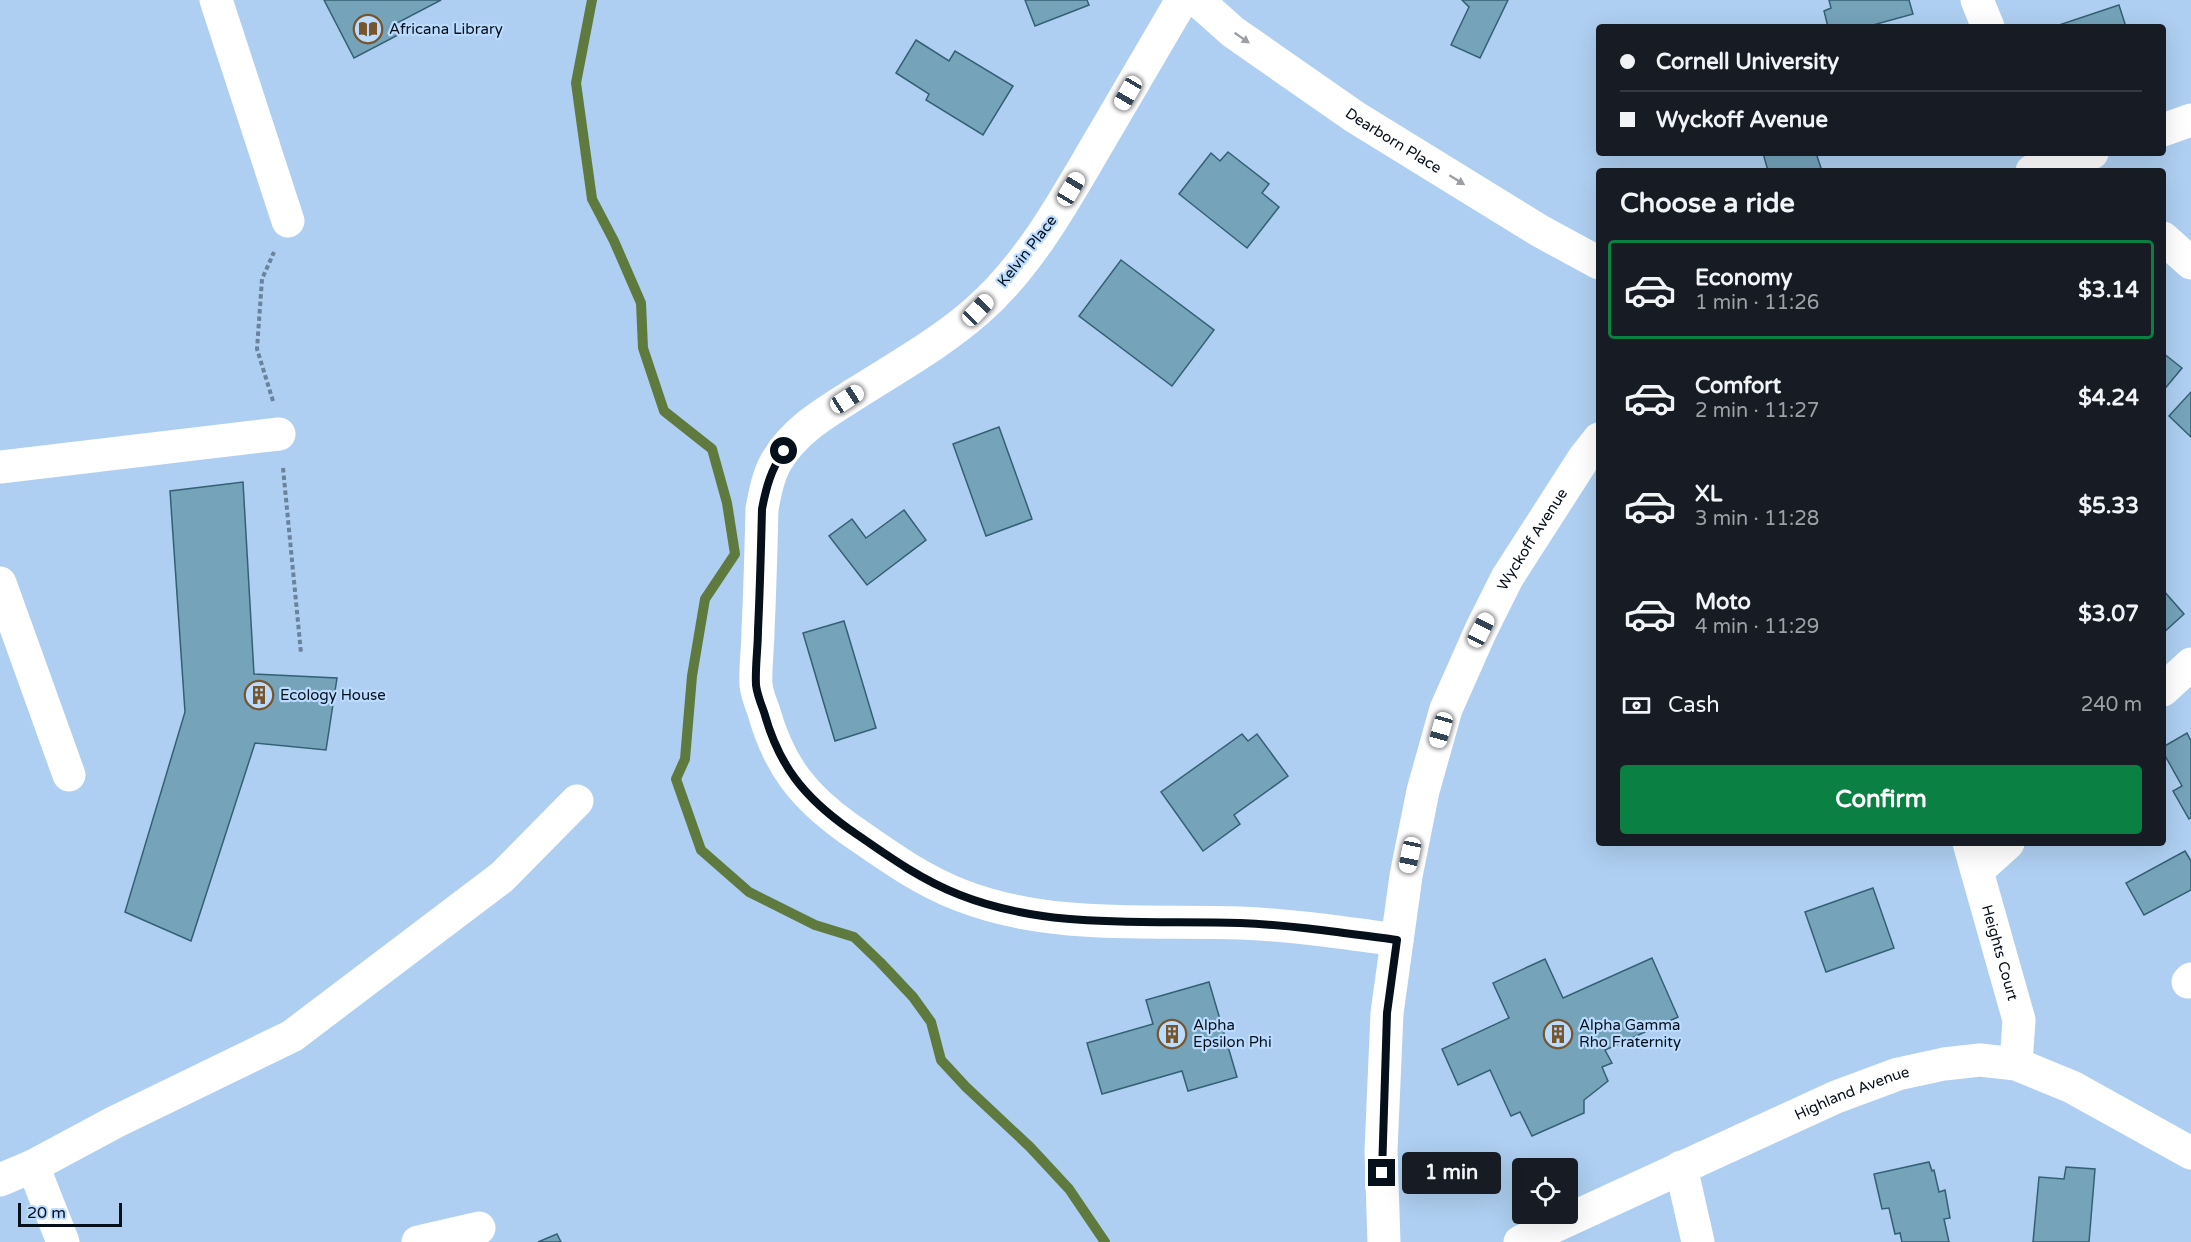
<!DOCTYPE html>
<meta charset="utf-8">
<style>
body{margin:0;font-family:"Varela Round",sans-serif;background:#20242c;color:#f1f3f6;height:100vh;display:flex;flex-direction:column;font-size:22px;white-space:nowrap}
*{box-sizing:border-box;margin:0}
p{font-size:20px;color:#9ea1a6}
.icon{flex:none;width:33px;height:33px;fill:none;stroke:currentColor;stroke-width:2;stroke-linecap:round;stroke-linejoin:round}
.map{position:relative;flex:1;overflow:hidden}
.side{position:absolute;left:1596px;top:168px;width:570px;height:678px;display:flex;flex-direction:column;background:#171b24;border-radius:6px;box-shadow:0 6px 24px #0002}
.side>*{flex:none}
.banner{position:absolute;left:1596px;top:24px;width:570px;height:132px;border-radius:6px;box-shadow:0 6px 24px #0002;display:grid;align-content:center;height:132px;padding:0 24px;background:#171b24}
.controls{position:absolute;left:1512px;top:1158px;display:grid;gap:12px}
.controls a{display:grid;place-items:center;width:66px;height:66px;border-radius:6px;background:#171b24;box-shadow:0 6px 24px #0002;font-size:30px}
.scale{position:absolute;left:18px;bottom:15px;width:104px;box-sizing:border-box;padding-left:6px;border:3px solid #05101b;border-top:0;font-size:16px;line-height:21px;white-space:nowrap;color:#05101b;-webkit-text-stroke:4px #bbdcfe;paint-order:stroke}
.end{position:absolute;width:27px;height:27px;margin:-14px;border:8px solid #05101b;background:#fff;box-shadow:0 0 0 3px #fff}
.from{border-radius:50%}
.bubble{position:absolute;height:42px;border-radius:6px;background:#171b24;box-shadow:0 6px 24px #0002;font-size:20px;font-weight:700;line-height:42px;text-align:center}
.car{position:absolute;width:18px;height:36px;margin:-18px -9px;border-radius:8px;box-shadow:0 0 4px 2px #0007;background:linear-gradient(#fff 24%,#345 0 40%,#fff 0 76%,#345 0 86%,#fff 0)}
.banner b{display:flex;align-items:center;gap:21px;height:57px;font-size:22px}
.banner b+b{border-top:2px solid #363941}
.banner i{width:15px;height:15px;background:#f1f3f6}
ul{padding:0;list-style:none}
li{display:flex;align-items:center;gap:18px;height:99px;margin:0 12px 9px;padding:0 12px;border:3px solid transparent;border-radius:6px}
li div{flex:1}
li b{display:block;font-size:22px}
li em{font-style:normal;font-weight:700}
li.selected{border-color:#0b8043}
li>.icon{width:54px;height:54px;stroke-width:1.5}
h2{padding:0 24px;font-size:27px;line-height:72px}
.pay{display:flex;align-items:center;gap:15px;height:66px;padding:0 24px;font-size:22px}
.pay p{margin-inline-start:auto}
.cta{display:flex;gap:12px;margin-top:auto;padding:12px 24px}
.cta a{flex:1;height:69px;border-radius:6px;background:#0b8043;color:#fff;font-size:24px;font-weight:700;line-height:69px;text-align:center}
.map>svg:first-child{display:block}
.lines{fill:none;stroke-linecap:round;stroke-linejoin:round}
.stream{stroke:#5e7a3f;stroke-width:10}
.building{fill:#75a3ba;stroke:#346075;stroke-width:1.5}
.path{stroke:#6a829b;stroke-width:4;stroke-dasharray:4.5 3;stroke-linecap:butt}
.minor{stroke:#fff;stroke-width:33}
.oneway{fill:#9b9fa4}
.route{stroke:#05101b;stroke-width:8}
.labels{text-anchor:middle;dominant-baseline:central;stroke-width:4.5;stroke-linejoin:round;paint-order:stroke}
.poi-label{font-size:15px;fill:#05101b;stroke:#bbdcfe;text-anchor:start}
.street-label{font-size:15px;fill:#05101b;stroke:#bbdcfe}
</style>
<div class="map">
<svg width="2191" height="1242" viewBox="0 0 2191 1242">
<rect width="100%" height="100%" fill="#aecff1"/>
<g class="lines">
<path class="stream" d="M592,0L576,83L592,199L614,241L641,303L643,348L664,411L712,449L727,503L735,554L705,599L692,676L685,759L676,779L701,850L749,892L815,925L854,937L880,962L913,997L931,1022L941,1060L966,1087L1030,1147L1069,1189L1105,1242"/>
</g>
<g class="building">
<path d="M324,0H441L395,24L400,34L354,58Z"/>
<path d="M1025,0H1087L1089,5L1035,26Z"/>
<path d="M1462,0H1508L1480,58L1451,45L1469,7Z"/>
<path d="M1829,0H1909L1913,14L1866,27H1828L1824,11L1831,8Z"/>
<path d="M2119,5L2126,27H2056V26Z"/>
<path d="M916,40L949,61L955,51L1013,86L983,135L926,100L929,94L896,73Z"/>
<path d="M1228,152L1269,184L1262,193L1279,207L1247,248L1179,194L1211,153L1220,161Z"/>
<path d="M1763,153H1816L1822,171H1768Z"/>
<path d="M1121,260L1214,330L1172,386L1079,316Z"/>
<path d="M2163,353L2182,368L2163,391Z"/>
<path d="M2191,392V437L2169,416Z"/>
<path d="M999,427L1032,519L986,536L953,444Z"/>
<path d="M243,482L254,674L337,678L326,750L255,743L191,941L125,912L185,712L170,491Z"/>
<path d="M904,510L926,540L867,585L829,536L852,519L866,538Z"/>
<path d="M2163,590L2184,614L2163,633Z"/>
<path d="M844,621L876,728L835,741L803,633Z"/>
<path d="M2187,733L2191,741V818L2189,819L2173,791L2182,786L2163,752V747Z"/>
<path d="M1242,734L1248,741L1257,734L1288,776L1234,815L1240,824L1203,851L1161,792Z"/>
<path d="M2185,851L2191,861V890L2144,915L2126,883Z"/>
<path d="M1873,888L1894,948L1826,972L1805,912Z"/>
<path d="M1652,958L1678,1017L1605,1050L1612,1063L1602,1067L1608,1081L1584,1100V1113L1532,1136L1520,1112L1511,1116L1490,1070L1458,1085L1442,1049L1509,1018L1493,983L1545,959L1563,998Z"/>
<path d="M1209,982L1237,1077L1188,1091L1182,1071L1102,1094L1087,1043L1153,1024L1146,1000Z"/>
<path d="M1929,1162L1932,1171L1934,1170L1939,1192L1945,1190L1950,1218L1944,1219L1949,1242H1902L1900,1233L1895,1234L1889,1208L1882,1209L1874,1174Z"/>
<path d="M2066,1167L2095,1169L2089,1242H2033L2039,1177L2064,1179Z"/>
<path d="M557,1234L561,1242H538Z"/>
</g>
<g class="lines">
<g class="path">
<path d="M273,401L257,349L262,279L274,252"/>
<path d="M283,468L301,653"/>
</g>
<g class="minor">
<path d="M216,0L288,221"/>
<path d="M1182,0C1154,48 1125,97 1097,145C1063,203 1029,265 978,310C942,342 899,366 858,392C828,411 795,429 776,462C768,476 765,493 762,509C761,549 760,590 758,630C758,648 755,667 756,685C757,694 761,704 764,712C779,766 804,797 849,829C885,854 919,879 960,895C1049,930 1147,920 1240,923C1292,925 1345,933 1397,940"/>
<path id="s1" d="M1197,0L1233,32L1355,117L1540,231L1599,263"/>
<path d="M1977,0L1988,27"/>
<path d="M2163,130L2191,120"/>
<path d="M2032,171L2092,153"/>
<path d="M2163,238L2191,263"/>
<path d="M0,467L279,434"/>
<path d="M0,583L69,775"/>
<path d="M2163,690L2191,664"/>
<path id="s2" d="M1969,843L2019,1020L2016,1064"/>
<path d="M1977,871L2008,843"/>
<path d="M2188,982L2191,979"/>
<path d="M33,1166L63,1242"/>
<path d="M1681,1167L1698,1242"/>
<path d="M0,1180L33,1166L115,1122L292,1036L502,877L577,801"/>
<path d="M418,1242L479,1228"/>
<path id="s3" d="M1384,1242L1381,1151L1387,1013L1406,876L1423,791L1446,709L1481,630L1507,578L1584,458L1599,439"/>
<path id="s4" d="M1520,1242L1836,1097L1898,1074L1944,1064L1980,1060L2016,1064L2072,1087L2191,1153"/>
</g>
</g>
<defs><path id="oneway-solid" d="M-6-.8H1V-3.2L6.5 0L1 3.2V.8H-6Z" transform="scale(1.5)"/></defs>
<g class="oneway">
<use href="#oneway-solid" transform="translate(1242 38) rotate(35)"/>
<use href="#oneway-solid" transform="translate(1457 180) rotate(32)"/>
</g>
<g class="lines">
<path class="route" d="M784,451C771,469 766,488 762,509C761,549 760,589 758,630C758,648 755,667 756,685C757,694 761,704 764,712C779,766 804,797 849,829C885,854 919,879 960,895C1049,930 1147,920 1240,923C1292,925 1345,933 1397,940L1387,1013L1382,1173"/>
</g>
<defs>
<g id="library-ring" transform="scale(1.5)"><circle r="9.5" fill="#bbdcfe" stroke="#77552d" stroke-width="1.5"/><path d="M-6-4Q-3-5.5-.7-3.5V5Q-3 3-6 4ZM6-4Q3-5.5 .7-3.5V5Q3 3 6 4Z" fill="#77552d"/></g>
<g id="building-ring" transform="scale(1.5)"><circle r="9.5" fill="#bbdcfe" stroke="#77552d" stroke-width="1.5"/><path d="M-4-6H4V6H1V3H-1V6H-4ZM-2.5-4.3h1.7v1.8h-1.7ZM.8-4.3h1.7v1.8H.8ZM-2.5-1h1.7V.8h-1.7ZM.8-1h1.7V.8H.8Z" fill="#77552d"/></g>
</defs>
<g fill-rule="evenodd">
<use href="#library-ring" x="368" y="29"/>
<use href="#building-ring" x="259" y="695"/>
<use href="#building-ring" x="1172" y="1034"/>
<use href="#building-ring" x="1558" y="1034"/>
</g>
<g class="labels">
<g class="poi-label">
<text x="389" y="29">Africana Library</text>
<text x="280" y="695">Ecology House</text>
<text x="1193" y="1025">Alpha<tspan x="1193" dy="17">Epsilon Phi</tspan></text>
<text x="1579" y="1025">Alpha Gamma<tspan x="1579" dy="17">Rho Fraternity</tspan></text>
</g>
<g class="street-label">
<text stroke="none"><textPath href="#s1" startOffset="242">Dearborn Place</textPath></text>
<text transform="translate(1027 251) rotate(-52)">Kelvin Place</text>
<text stroke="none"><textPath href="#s3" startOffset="730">Wyckoff Avenue</textPath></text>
<text stroke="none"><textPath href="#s2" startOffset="114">Heights Court</textPath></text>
<text stroke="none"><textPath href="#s4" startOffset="364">Highland Avenue</textPath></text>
</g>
</g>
</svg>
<div class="controls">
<a><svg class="icon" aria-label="locate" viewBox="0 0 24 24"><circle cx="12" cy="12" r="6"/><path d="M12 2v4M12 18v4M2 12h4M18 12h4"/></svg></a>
</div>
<div class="scale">20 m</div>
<i class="end from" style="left:784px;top:451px"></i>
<i class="end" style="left:1382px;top:1173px"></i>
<div class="bubble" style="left:1402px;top:1152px;width:99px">1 min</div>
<i class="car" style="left:1128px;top:93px;rotate:210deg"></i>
<i class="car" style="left:1071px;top:189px;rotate:31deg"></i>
<i class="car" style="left:978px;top:310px;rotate:44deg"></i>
<i class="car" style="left:847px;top:399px;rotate:57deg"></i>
<i class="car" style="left:1481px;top:630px;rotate:27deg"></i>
<i class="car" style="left:1441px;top:730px;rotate:196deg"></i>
<i class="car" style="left:1410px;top:855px;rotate:192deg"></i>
<div class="banner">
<b><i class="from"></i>Cornell University</b>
<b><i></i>Wyckoff Avenue</b>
</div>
<section class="side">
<h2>Choose a ride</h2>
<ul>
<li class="selected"><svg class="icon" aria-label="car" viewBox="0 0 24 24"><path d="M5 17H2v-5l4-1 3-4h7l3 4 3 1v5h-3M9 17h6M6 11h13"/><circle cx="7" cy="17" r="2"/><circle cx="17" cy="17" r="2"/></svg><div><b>Economy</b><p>1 min · 11:26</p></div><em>$3.14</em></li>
<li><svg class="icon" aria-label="car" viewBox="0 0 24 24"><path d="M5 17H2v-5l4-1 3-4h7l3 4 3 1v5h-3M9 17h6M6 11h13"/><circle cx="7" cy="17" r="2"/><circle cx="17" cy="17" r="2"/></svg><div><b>Comfort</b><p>2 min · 11:27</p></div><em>$4.24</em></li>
<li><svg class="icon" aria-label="car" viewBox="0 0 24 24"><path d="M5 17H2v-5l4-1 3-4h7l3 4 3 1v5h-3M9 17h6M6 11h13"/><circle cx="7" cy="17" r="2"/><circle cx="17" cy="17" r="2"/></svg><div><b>XL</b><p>3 min · 11:28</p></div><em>$5.33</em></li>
<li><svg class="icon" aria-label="car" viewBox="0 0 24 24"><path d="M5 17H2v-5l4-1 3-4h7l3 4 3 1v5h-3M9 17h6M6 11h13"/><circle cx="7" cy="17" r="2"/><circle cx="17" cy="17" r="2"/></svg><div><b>Moto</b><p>4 min · 11:29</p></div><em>$3.07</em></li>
</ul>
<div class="pay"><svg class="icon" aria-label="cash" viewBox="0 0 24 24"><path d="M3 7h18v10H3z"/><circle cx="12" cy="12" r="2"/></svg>Cash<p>240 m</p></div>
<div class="cta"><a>Confirm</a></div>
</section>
</div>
